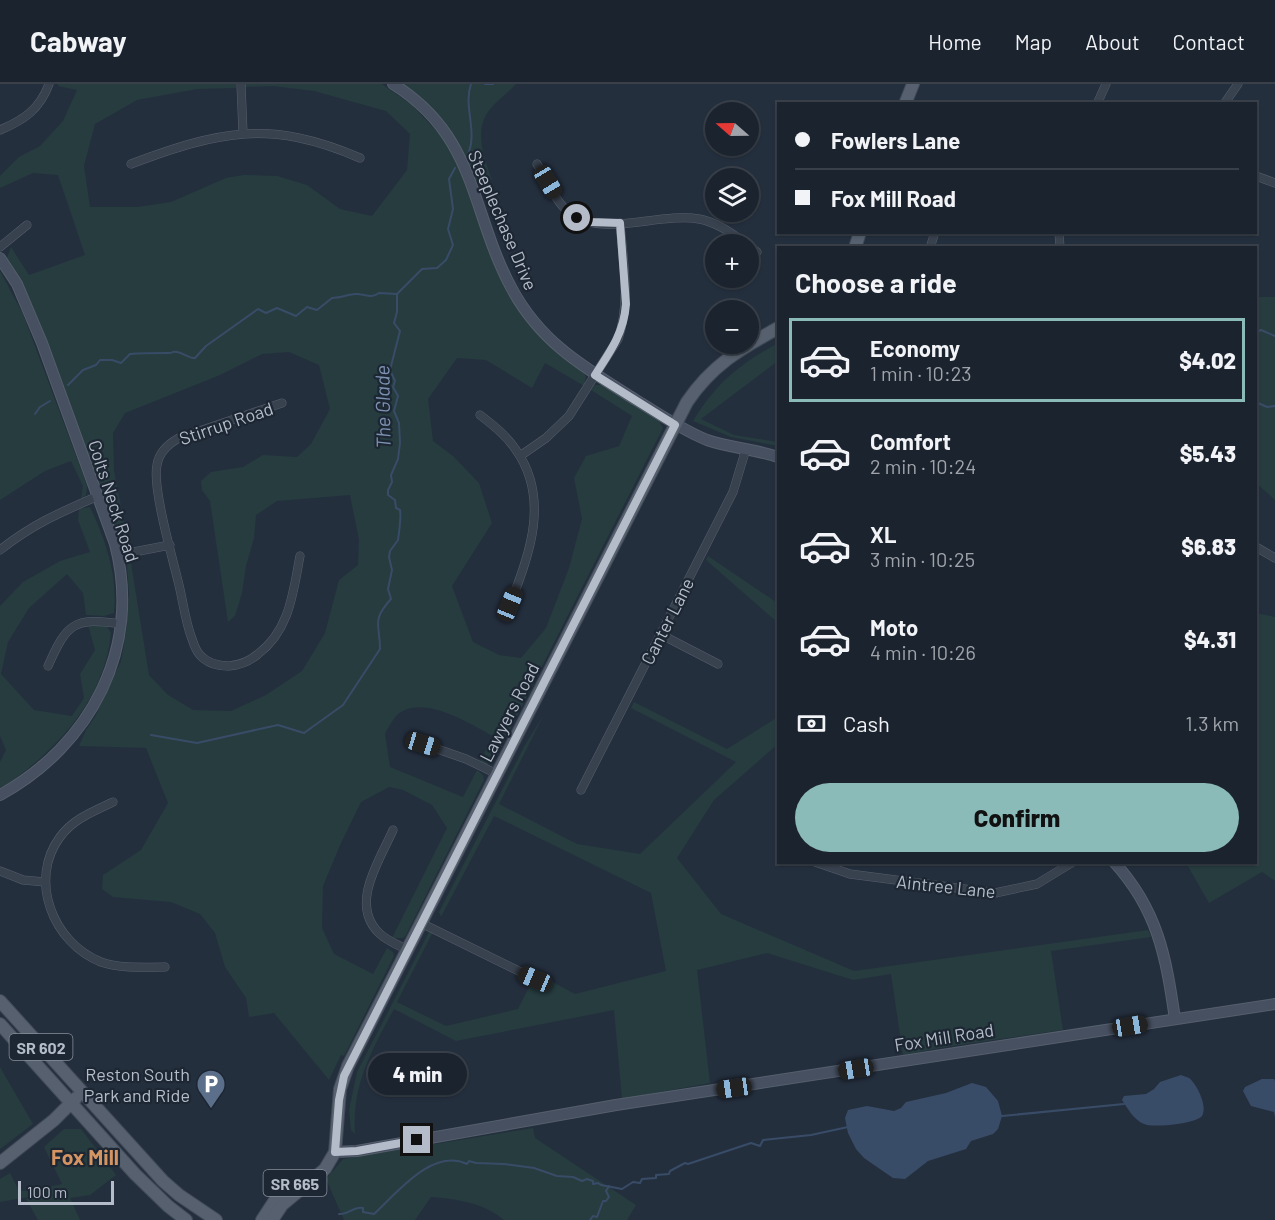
<!DOCTYPE html>
<meta charset="utf-8">
<style>
body{margin:0;font-family:Barlow,sans-serif;background:#242b36;color:#f1f3f6;height:100vh;display:flex;flex-direction:column;font-size:22px;white-space:nowrap}
*{box-sizing:border-box;margin:0}
p{font-size:20px;color:#a0a4aa}
.icon{flex:none;width:33px;height:33px;fill:none;stroke:currentColor;stroke-width:2;stroke-linecap:round;stroke-linejoin:round}
.map{position:relative;flex:1;overflow:hidden}
.panel{position:absolute;left:777px;top:162px;width:480px;height:618px;display:flex;flex-direction:column;background:#1b232e;border-radius:0px;box-shadow:0 2px 4px #0004,0 0 0 2px #39404a}
.panel>*{flex:none}
.guide{position:absolute;left:777px;top:18px;width:480px;height:132px;border-radius:0px;box-shadow:0 2px 4px #0004,0 0 0 2px #39404a;display:grid;align-content:center;height:132px;padding:0 18px;background:#1b232e}
.needle{width:39px;rotate:290deg}
.controls{position:absolute;left:705px;top:18px;display:grid;gap:12px}
.controls a{display:grid;place-items:center;width:54px;height:54px;border-radius:50%;background:#1b232e;box-shadow:0 2px 4px #0004,0 0 0 2px #39404a;font-size:30px}
.scale{position:absolute;left:18px;bottom:15px;width:96px;box-sizing:border-box;padding-left:6px;border:3px solid #b4bcc9;border-top:0;font-size:16px;line-height:21px;white-space:nowrap;color:#b4bcc9;-webkit-text-stroke:4px #1d2633;paint-order:stroke}
.end{position:absolute;width:27px;height:27px;margin:-14px;border:8px solid #b4bcc9;background:#111;box-shadow:0 0 0 3px #111}
.from{border-radius:50%}
.bubble{position:absolute;height:42px;border-radius:21px;background:#1b232e;box-shadow:0 2px 4px #0004,0 0 0 2px #39404a;font-size:20px;font-weight:800;line-height:42px;text-align:center}
.car{position:absolute;width:18px;height:36px;margin:-18px -9px;border-radius:8px;box-shadow:0 0 4px 2px #0007;background:linear-gradient(#222 24%,#8ab4d8 0 40%,#222 0 76%,#8ab4d8 0 86%,#222 0)}
.guide b{display:flex;align-items:center;gap:21px;height:57px;font-size:22px}
.guide b+b{border-top:2px solid #39404a}
.guide i{width:15px;height:15px;background:#f1f3f6}
ul{padding:0;list-style:none}
li{display:flex;align-items:center;gap:18px;height:84px;margin:0 12px 9px;padding:0 6px;border:3px solid transparent;border-radius:0px}
li div{flex:1}
li b{display:block;font-size:22px}
li em{font-style:normal;font-weight:800}
li.selected{border-color:#8bbbb9}
li>.icon{width:54px;height:54px;stroke-width:1.5}
h2{padding:0 18px;font-size:27px;line-height:72px}
.pay{display:flex;align-items:center;gap:15px;height:66px;padding:0 18px;font-size:22px}
.pay p{margin-inline-start:auto}
.button{display:flex;gap:12px;margin-top:auto;padding:12px 18px}
.button a{flex:1;height:69px;border-radius:36px;background:#8bbbb9;color:#111;font-size:24px;font-weight:800;line-height:69px;text-align:center}
header{display:flex;align-items:center;gap:36px;box-sizing:border-box;height:84px;padding:0 30px;background:#1b232e;border-bottom:2px solid #39404a}
header strong{font-size:28px}
nav{display:flex;gap:33px;margin-inline-start:auto;font-size:21px}
.map>svg:first-child{display:block}
.green{fill:#263c3f}
.water{fill:#394c67}
.lines{fill:none;stroke-linecap:round;stroke-linejoin:round}
.stream{stroke:#394c67;stroke-width:2}
.street-casing{stroke:#565f6c;stroke-width:9}
.secondary-casing{stroke:#565f6c;stroke-width:12}
.primary-casing{stroke:#414a57;stroke-width:14}
.street{stroke:#38414e;stroke-width:8}
.secondary{stroke:#465061;stroke-width:10}
.primary{stroke:#56606e;stroke-width:12}
.route{stroke:#b4bcc9;stroke-width:8}
.labels{text-anchor:middle;dominant-baseline:central;stroke-width:4.5;stroke-linejoin:round;paint-order:stroke}
.shield{fill:#1d2633;stroke:#878f9c;stroke-width:1.5}
.shield-label{font-size:16px;font-weight:bold;fill:#b4bcc9}
.street-label{font-size:18px;fill:#b4bcc9;stroke:#1d2633}
.poi-label{font-size:18px;fill:#b4bcc9;stroke:#1d2633;text-anchor:end}
.water-label{font-size:20px;font-style:italic;fill:#7c92b1;stroke:#1d2633}
.quarter-label{font-size:21px;font-weight:bold;fill:#d59563;stroke:#1d2633}
</style>
<header>
<strong>Cabway</strong>
<nav><a>Home</a><a>Map</a><a>About</a><a>Contact</a></nav>
</header>
<div class="map">
<svg width="1275" height="1136" viewBox="0 0 1275 1136">
<rect width="100%" height="100%" fill="#242f3e"/>
<g class="green">
<path d="M58,0H236V4L197,5L137,16L95,40L84,82L90,123H137L171,118L226,94L244,91L277,92L307,101L340,125L372,132L407,86L410,50L386,27L314,7L273,2L244,3V0H382L412,21L444,55L462,84L496,180L558,269L583,287L586,293L584,302L545,279L532,304L486,276L457,274L428,315L433,357L453,372L479,399L492,439L452,502L473,558L499,571L521,574L546,544L569,484L582,435L574,394L586,372L619,362L632,332L591,306L595,301H603L659,337L663,344L494,677L486,681L480,678L493,652C469,639 423,610 398,630C393,635 388,644 385,650L390,683L463,713L477,686L483,691L484,696L406,851L403,854H392L447,744L432,721L403,706L389,703L361,718L341,759L323,802L322,844L334,870L373,890L387,864L393,868L394,872L344,972L341,971L329,996L274,929L249,933L246,914L225,883L215,849L200,830L171,818L113,813L102,805L103,791L141,766L168,719L146,664L79,662L86,646L96,631L121,577L126,548L129,510L127,481L130,473L149,591L168,611L193,626L231,627L266,611L302,587L325,549L339,496L358,481L359,456L350,411L277,417L256,431L254,454L246,482L242,509L235,532L228,538L210,417L202,406L201,397L211,388L243,383L263,371L297,373L311,360L330,325L319,281L289,268L262,270L220,291L125,329L113,349L114,387L129,463L121,462C111,424 95,390 82,353C60,292 41,230 7,174L11,163L29,191L85,171L58,91L33,89L0,104V92L19,73L40,62L63,37L77,6L58,2Z"/>
<path d="M393,0H516C507,10 493,19 486,31C475,50 485,77 492,96L477,101L448,53Z"/>
<path d="M0,187L23,230L84,393L87,403L86,411L81,415L83,402L71,377L45,387L0,416Z"/>
<path d="M1256,213H1275V416L1256,399Z"/>
<path d="M778,259V277L701,335L734,351L778,358V362L731,353L693,337C716,299 740,280 778,259Z"/>
<path d="M90,423C106,457 118,491 114,529L104,532L86,531L83,509L67,490L29,524L8,558L1,590L34,626L72,632L84,614L80,590L95,566L88,541L107,542L111,549C106,601 76,643 37,677C25,687 14,697 0,704V678L6,666L0,652V522L23,498L60,477L90,468L78,436L79,425Z"/>
<path d="M708,472L776,518L778,512V539L706,476Z"/>
<path d="M1256,529L1275,533V797L1262,788L1209,819L1186,779L1256,778Z"/>
<path d="M634,618L727,665L778,633V660L714,716L677,774L721,830L854,887L1148,846L1151,853L1051,867L1063,946L939,964L903,971L891,890L853,896L767,869L697,886L710,999L622,1015L614,926L456,957L394,925C371,968 352,1000 355,1050L351,1046L349,1026L357,988L429,848L434,846L397,918L446,942L518,925L529,903H541L549,896L575,910L666,887L651,809L494,732L441,833L439,828L525,661L543,632L499,720L577,760L640,770L736,678L631,624Z"/>
<path d="M0,983L33,1040L0,1065Z"/>
<path d="M533,1044L535,1054L636,1121L627,1136H504C484,1119 457,1115 431,1113L415,1136H344L326,1095L343,1075Z"/>
<path d="M64,1045H81L116,1091L90,1111L70,1114L80,1136H38L26,1115L34,1112L0,1118V1095L10,1089L19,1107L36,1106L62,1100L44,1063Z"/>
</g>
<g class="water">
<path d="M1181,991C1183,992 1187,993 1189,994C1197,1000 1208,1023 1202,1032C1196,1040 1152,1044 1144,1040C1134,1036 1128,1025 1122,1016L1124,1012L1146,1010L1154,1005L1160,998Z"/>
<path d="M1262,995H1274L1275,997V1033L1274,1028L1251,1022L1243,1007L1245,1003Z"/>
<path d="M972,999L986,1003L998,1017L1002,1032L998,1045L993,1050L971,1057L966,1065L928,1077L905,1095L893,1094L864,1074L856,1065L848,1049L845,1034L848,1026L867,1022L894,1027L901,1024L906,1018L946,1009Z"/>
</g>
<g class="lines">
<g class="stream">
<path d="M485,0H493"/>
<path d="M468,70C478,48 463,22 471,0"/>
<path d="M1256,248L1261,246L1275,252"/>
<path d="M68,301L83,286L96,281L100,276H112L121,279L130,270C143,269 155,269 168,269C175,269 170,267 177,268C184,269 188,274 195,274L206,262L258,225L266,229L277,224L296,232L307,223L317,226L332,214C342,214 348,210 356,210C365,210 371,215 379,209L397,210"/>
<path d="M1256,318L1267,323L1275,322"/>
<path d="M35,330L40,323L50,317"/>
<path d="M151,651L197,659L278,641L304,649L343,621L380,565C380,540 371,537 391,515L388,505L392,486L389,473L390,467L398,456C399,449 401,431 400,426L396,424L395,416L388,411V406L392,398L391,391L398,375L400,359L399,339L394,327L398,312L393,303L395,297L390,286L400,247L394,239L397,228V210L422,185L437,184L446,176L453,161L448,145L453,125L449,95L455,84"/>
<path d="M1002,1032L1124,1020"/>
<path d="M339,1130C348,1131 354,1122 363,1124V1128L374,1130C398,1108 432,1064 467,1080L469,1077L476,1079L504,1080L534,1084L557,1092L573,1093L582,1097L587,1095L593,1097V1100L598,1099L601,1101L622,1105L633,1098L640,1099L642,1095L656,1094V1091L669,1090L670,1087L685,1079L688,1080L751,1059L760,1062L763,1056L811,1051L848,1043"/>
<path d="M590,1136L593,1132L597,1133L603,1117H606L609,1113L606,1107L609,1102"/>
</g>
<g class="street-casing">
<g id="street">
<path d="M241,0L243,49"/>
<path d="M1097,20L1106,0"/>
<path d="M1224,20L1238,0"/>
<path d="M0,46C24,36 40,25 49,0"/>
<path d="M131,80C219,47 270,35 360,74"/>
<path d="M537,80C547,96 555,118 571,130C603,154 660,128 699,135C717,138 732,150 747,160"/>
<path d="M1256,92L1275,99"/>
<path d="M1059,148L1060,164"/>
<path d="M748,161L757,168"/>
<path d="M0,163L27,141"/>
<path d="M930,164L935,148"/>
<path d="M282,319L179,354C168,360 159,368 157,381C152,403 172,472 178,497C183,516 185,537 192,555C194,561 196,567 200,571C207,579 219,582 229,582C240,581 250,577 258,570C290,546 293,508 300,472"/>
<path d="M480,331C493,341 507,352 516,366C550,414 530,471 510,520"/>
<path d="M520,372L546,354L569,332L618,255C631,218 623,177 620,139"/>
<path d="M1256,463L1275,474"/>
<path d="M0,466C33,440 59,429 98,412"/>
<path d="M118,471L170,461"/>
<path d="M660,550L718,580"/>
<path d="M48,582C67,539 74,533 121,540"/>
<path d="M423,660L466,675L497,690"/>
<path d="M581,706L733,408L746,365"/>
<path d="M113,718C94,727 73,735 60,753C28,796 53,859 101,878C121,885 144,883 165,883"/>
<path d="M393,746C380,776 349,820 379,849C387,857 398,861 408,866"/>
<path d="M815,778L850,790L995,809L1037,800L1073,778"/>
<path d="M0,787L23,796L45,798"/>
<path d="M421,839L535,895"/>
</g>
</g>
<g class="secondary-casing">
<g id="secondary">
<path d="M393,0C478,53 470,128 512,205C541,259 585,284 636,316C659,330 682,346 707,356C730,364 755,365 778,373"/>
<path d="M0,174L17,200L42,259L115,460C142,564 91,661 0,711"/>
<path d="M1114,778C1158,826 1166,873 1175,935"/>
<path d="M335,1068L357,1067L616,1021L1275,920"/>
</g>
</g>
<g class="primary-casing">
<g id="primary">
<path d="M905,20L913,0"/>
<path d="M855,164L860,148"/>
<path d="M0,917L163,1097L179,1111L216,1136"/>
<path d="M0,940L135,1090L168,1122L186,1136"/>
<path d="M0,1079L54,1036L76,1014"/>
<path d="M262,1136L277,1113L294,1100"/>
<path d="M272,1136L282,1121L325,1085L335,1068L340,1005L348,982L687,318C712,281 740,265 778,244"/>
</g>
</g>
<use href="#street" class="street"/>
<use href="#secondary" class="secondary"/>
<use href="#primary" class="primary"/>
</g>
<g class="lines">
<path class="route" d="M417,1056L357,1067L335,1068L339,1016L344,992L675,341L595,291C611,267 624,248 626,220L620,139L591,138L577,134"/>
</g>
<defs>
<g id="parking-pin" transform="scale(1.5)"><path d="M0 17L-7.5 6A9.5 9.5 0 1 1 7.5 6Z" fill="#5c6f8a" stroke="#1d2633"/><path d="M-3.5-5.5H1a3.5 3.5 0 0 1 0 7H-1V5.5H-3.5ZM-1-3.4V-.6H.8a1.4 1.4 0 0 0 0-2.8Z" fill="#fff"/></g>
</defs>
<g fill-rule="evenodd">
<use href="#parking-pin" x="211" y="1000"/>
</g>
<g class="labels">
<g class="shield">
<rect x="9.5" y="950" width="63" height="26" rx="4.5"/>
<rect x="263.5" y="1086" width="63" height="26" rx="4.5"/>
</g>
<g class="shield-label">
<text x="41" y="963">SR 602</text>
<text x="295" y="1099">SR 665</text>
</g>
<g class="street-label">
<text transform="translate(503 136) rotate(67)">Steeplechase Drive</text>
<text transform="translate(226 339) rotate(-19)">Stirrup Road</text>
<text transform="translate(114 417) rotate(72)">Colts Neck Road</text>
<text transform="translate(667 537) rotate(-63)">Canter Lane</text>
<text transform="translate(509 628) rotate(-63)">Lawyers Road</text>
<text transform="translate(946 802) rotate(6)">Aintree Lane</text>
<text transform="translate(944 953) rotate(-9)">Fox Mill Road</text>
</g>
<g class="poi-label">
<text x="190" y="990">Reston South<tspan x="190" dy="21">Park and Ride</tspan></text>
</g>
<g class="water-label">
<text transform="translate(382 323) rotate(-91)">The Glade</text>
</g>
<g class="quarter-label">
<text x="85" y="1072">Fox Mill</text>
</g>
</g>
</svg>
<div class="controls">
<a><svg class="needle" viewBox="-14 -14 28 28"><path d="M0-13l5 13h-10z" fill="#e53935"/><path d="M0 13l5-13h-10z" fill="#a0a4aa"/></svg></a>
<a><svg class="icon" aria-label="layers" viewBox="0 0 24 24"><path d="M12 4l9 5-9 5-9-5zM3 14l9 5 9-5"/></svg></a>
<a>+</a>
<a>−</a>
</div>
<div class="scale">100 m</div>
<i class="end from" style="left:577px;top:134px"></i>
<i class="end" style="left:417px;top:1056px"></i>
<div class="bubble" style="left:368px;top:969px;width:99px">4 min</div>
<i class="car" style="left:548px;top:98px;rotate:149deg"></i>
<i class="car" style="left:510px;top:520px;rotate:22deg"></i>
<i class="car" style="left:423px;top:660px;rotate:107deg"></i>
<i class="car" style="left:535px;top:895px;rotate:293deg"></i>
<i class="car" style="left:1130px;top:942px;rotate:81deg"></i>
<i class="car" style="left:856px;top:985px;rotate:261deg"></i>
<i class="car" style="left:734px;top:1004px;rotate:262deg"></i>
<div class="guide">
<b><i class="from"></i>Fowlers Lane</b>
<b><i></i>Fox Mill Road</b>
</div>
<section class="panel">
<h2>Choose a ride</h2>
<ul>
<li class="selected"><svg class="icon" aria-label="car" viewBox="0 0 24 24"><path d="M5 17H2v-5l4-1 3-4h7l3 4 3 1v5h-3M9 17h6M6 11h13"/><circle cx="7" cy="17" r="2"/><circle cx="17" cy="17" r="2"/></svg><div><b>Economy</b><p>1 min · 10:23</p></div><em>$4.02</em></li>
<li><svg class="icon" aria-label="car" viewBox="0 0 24 24"><path d="M5 17H2v-5l4-1 3-4h7l3 4 3 1v5h-3M9 17h6M6 11h13"/><circle cx="7" cy="17" r="2"/><circle cx="17" cy="17" r="2"/></svg><div><b>Comfort</b><p>2 min · 10:24</p></div><em>$5.43</em></li>
<li><svg class="icon" aria-label="car" viewBox="0 0 24 24"><path d="M5 17H2v-5l4-1 3-4h7l3 4 3 1v5h-3M9 17h6M6 11h13"/><circle cx="7" cy="17" r="2"/><circle cx="17" cy="17" r="2"/></svg><div><b>XL</b><p>3 min · 10:25</p></div><em>$6.83</em></li>
<li><svg class="icon" aria-label="car" viewBox="0 0 24 24"><path d="M5 17H2v-5l4-1 3-4h7l3 4 3 1v5h-3M9 17h6M6 11h13"/><circle cx="7" cy="17" r="2"/><circle cx="17" cy="17" r="2"/></svg><div><b>Moto</b><p>4 min · 10:26</p></div><em>$4.31</em></li>
</ul>
<div class="pay"><svg class="icon" aria-label="cash" viewBox="0 0 24 24"><path d="M3 7h18v10H3z"/><circle cx="12" cy="12" r="2"/></svg>Cash<p>1.3 km</p></div>
<div class="button"><a>Confirm</a></div>
</section>
</div>
